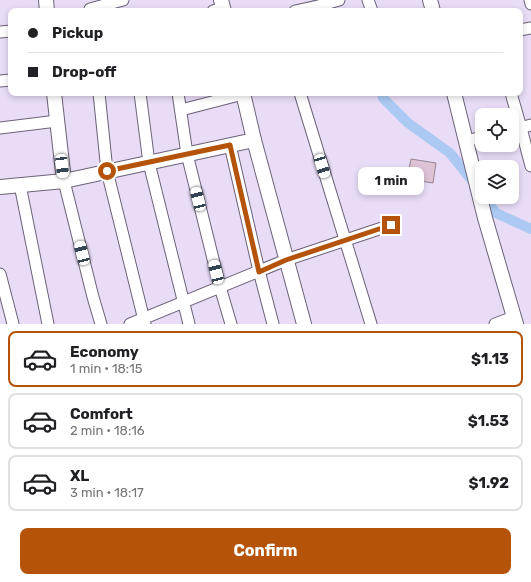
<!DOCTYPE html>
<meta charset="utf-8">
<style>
body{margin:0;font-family:Rubik,sans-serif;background:#f6f6f6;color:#202124;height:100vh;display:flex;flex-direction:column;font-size:15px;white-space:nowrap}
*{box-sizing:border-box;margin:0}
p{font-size:13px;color:#757577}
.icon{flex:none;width:22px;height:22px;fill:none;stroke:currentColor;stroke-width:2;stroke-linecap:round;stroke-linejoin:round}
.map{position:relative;height:324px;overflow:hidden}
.sheet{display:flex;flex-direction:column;background:#fff;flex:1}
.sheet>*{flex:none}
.guide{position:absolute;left:8px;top:8px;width:515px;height:88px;border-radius:8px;box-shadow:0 2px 6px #0003;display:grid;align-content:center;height:88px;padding:0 20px;background:#fff}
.fabs{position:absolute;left:475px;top:108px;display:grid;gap:8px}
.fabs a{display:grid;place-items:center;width:44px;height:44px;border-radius:8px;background:#fff;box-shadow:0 2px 6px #0003;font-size:20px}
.end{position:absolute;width:18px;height:18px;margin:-9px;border:5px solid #b45309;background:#fff;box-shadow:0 0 0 2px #fff}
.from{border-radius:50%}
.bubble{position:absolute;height:28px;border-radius:8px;background:#fff;box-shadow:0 2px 6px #0003;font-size:13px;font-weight:700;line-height:28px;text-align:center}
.car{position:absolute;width:12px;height:24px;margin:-12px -6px;border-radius:5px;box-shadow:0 0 3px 1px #0007;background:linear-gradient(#fff 24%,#345 0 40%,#fff 0 76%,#345 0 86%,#fff 0)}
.guide b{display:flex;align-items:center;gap:14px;height:38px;font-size:15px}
.guide b+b{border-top:1px solid #e0e0e0}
.guide i{width:10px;height:10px;background:#202124}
ul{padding:7px 0 0;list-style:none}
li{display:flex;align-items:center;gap:12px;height:56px;margin:0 8px 6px;padding:0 12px;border:2px solid #e0e0e0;border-radius:8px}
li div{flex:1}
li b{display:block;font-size:15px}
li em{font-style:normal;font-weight:700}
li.active{border-color:#b45309}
li>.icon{width:36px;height:36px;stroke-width:1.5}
.action{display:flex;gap:8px;margin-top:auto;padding:8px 20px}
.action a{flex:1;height:46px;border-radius:8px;background:#b45309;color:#fff;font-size:16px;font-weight:700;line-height:46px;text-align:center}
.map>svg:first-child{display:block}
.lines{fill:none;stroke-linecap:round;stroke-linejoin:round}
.canal{stroke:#abc9f2;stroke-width:10}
.building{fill:#dec3d5;stroke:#998191}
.minor-casing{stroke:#6c6279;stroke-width:13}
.tertiary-casing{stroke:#6c6279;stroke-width:16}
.minor{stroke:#fff;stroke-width:11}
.tertiary{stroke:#fff;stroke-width:14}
.route{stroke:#b45309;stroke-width:5}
</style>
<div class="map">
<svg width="531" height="324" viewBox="0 0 531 324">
<rect width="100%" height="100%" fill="#e8dcf7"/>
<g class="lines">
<g class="canal">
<path d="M317,0L332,11"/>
<path d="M382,93L383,98L408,123L450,153L475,184"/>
<path d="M484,197L496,213L531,229"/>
</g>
</g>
<path class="building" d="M411,159L436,163L433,183L407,179Z"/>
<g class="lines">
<g class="minor-casing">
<g id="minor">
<path d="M368,0L372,11"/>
<path d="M530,0L531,4"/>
<path d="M90,9L123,0"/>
<path d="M213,11L223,8"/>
<path d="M295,11L318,6L339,0"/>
<path d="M520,30L531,28"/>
<path d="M0,32L11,31"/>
<path d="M0,81L11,80"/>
<path d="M99,93L107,171L145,324"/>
<path d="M140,93L149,163L189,324"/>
<path d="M178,93L187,154L220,287L231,324"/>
<path d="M300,93L371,324"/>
<path d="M511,93L521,128L531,166"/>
<path d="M181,110L243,94"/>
<path d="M0,128L57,121"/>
<path d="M512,130L531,125"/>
<path d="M466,141L482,137"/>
<path d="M230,145L259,271L273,324"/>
<path d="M64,181L93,297L101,324"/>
<path d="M20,185L48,324"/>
<path d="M0,274L13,324"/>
<path d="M130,324L286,260L391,225"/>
<path d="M495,324L514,317"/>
</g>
</g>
<g class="tertiary-casing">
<g id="tertiary">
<path d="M46,0L47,11"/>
<path d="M221,0L224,11"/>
<path d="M430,0L433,11"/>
<path d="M54,93L64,181"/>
<path d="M243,93L254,140L304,324"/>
<path d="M454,93L485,218L516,324"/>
<path d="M0,187L64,181L254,140"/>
</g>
</g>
<use href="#minor" class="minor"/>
<use href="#tertiary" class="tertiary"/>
</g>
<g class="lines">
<path class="route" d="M107,171L230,145L259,272L286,260L391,225"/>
</g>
</svg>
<div class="fabs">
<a><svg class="icon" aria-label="locate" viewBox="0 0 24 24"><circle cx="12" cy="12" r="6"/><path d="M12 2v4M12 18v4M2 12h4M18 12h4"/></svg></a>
<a><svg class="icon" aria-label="layers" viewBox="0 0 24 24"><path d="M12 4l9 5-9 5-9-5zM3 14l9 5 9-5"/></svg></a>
</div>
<i class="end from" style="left:107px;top:171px"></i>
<i class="end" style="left:391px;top:225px"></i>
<div class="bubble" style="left:358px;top:167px;width:66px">1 min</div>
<i class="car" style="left:62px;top:166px;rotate:173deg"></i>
<i class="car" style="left:322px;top:166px;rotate:163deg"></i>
<i class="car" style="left:198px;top:199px;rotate:346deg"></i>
<i class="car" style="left:82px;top:253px;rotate:346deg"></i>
<i class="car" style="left:216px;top:272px;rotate:346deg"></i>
<div class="guide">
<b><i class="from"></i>Pickup</b>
<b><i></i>Drop-off</b>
</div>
</div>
<section class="sheet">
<ul>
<li class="active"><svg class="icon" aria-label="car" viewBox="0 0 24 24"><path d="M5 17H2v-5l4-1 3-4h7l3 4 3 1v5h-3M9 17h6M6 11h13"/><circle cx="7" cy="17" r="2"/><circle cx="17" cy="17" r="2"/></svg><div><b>Economy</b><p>1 min · 18:15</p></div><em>$1.13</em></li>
<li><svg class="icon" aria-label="car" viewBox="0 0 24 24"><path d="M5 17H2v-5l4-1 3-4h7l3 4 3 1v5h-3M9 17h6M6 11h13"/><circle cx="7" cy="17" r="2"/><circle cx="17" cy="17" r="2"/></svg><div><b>Comfort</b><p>2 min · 18:16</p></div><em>$1.53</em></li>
<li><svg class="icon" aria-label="car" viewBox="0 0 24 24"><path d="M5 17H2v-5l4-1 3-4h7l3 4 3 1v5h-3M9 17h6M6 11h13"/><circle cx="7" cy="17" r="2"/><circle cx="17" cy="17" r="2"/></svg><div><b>XL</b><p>3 min · 18:17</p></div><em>$1.92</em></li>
</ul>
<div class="action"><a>Confirm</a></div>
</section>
